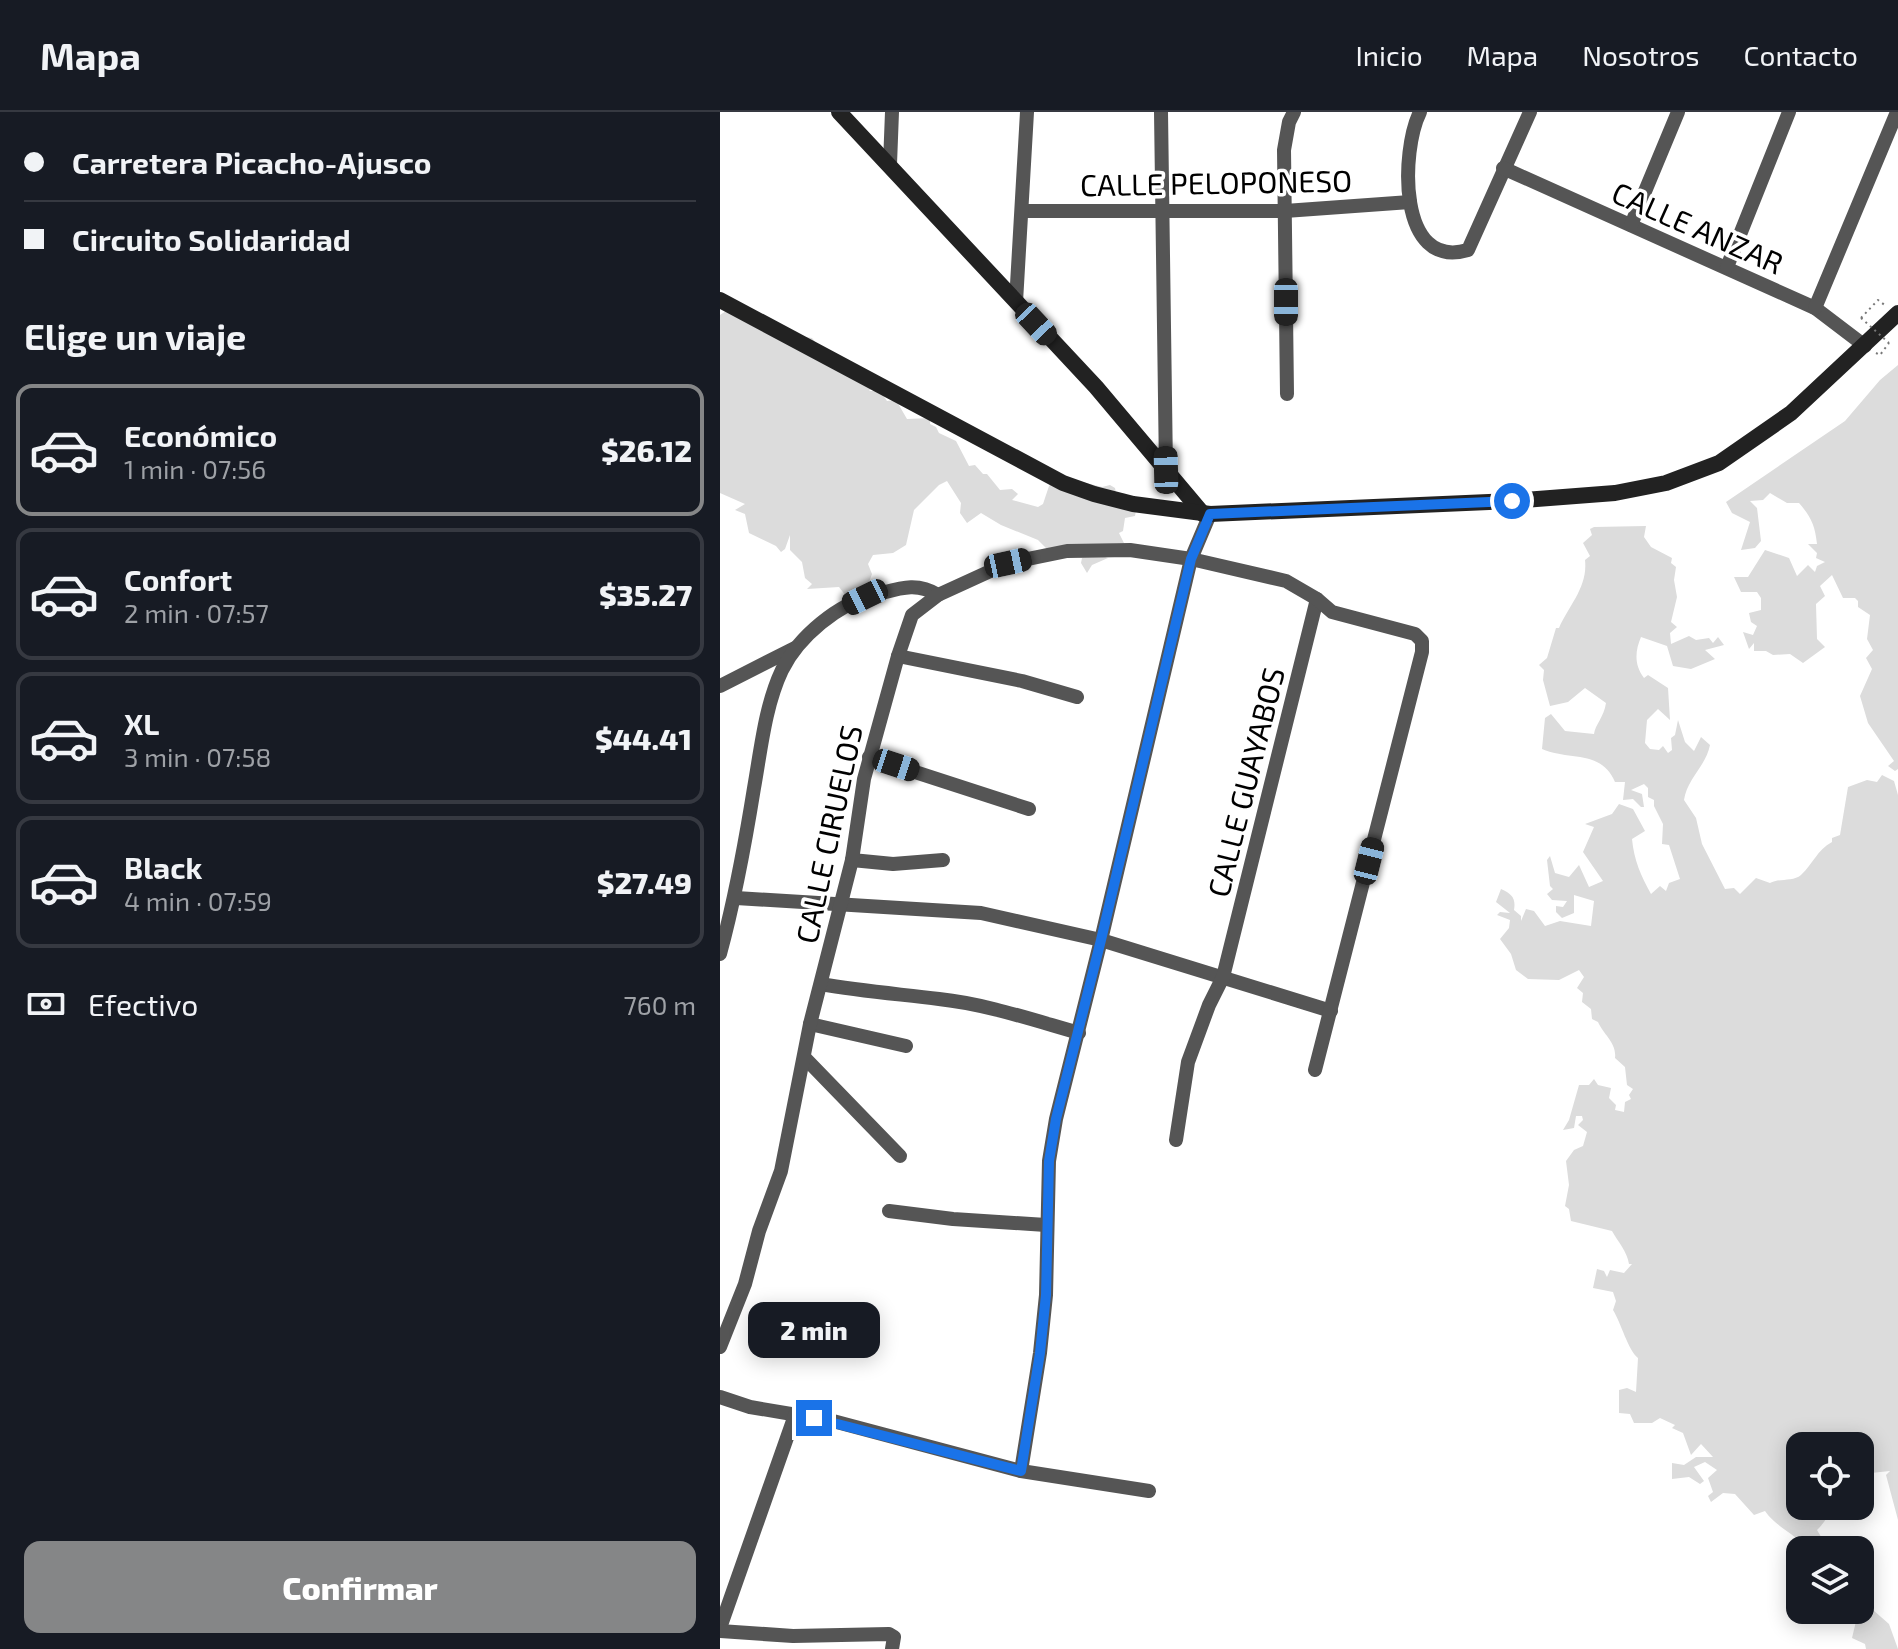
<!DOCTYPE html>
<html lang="es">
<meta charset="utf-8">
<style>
body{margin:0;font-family:"Exo 2",sans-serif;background:#20242c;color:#f1f3f6;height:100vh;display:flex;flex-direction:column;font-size:30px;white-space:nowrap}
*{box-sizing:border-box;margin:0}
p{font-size:26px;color:#9ea1a6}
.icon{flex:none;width:44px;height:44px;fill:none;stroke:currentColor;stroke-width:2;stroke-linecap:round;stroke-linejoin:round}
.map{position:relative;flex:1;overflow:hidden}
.drawer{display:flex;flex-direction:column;background:#171b24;width:720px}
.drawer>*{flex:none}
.top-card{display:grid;align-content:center;height:176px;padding:0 24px;background:#171b24}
.buttons{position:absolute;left:1066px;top:1320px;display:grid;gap:16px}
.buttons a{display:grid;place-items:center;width:88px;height:88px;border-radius:16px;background:#171b24;box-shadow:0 4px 20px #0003;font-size:40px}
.end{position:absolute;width:36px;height:36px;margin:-18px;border:10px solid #1a73e8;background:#fff;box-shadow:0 0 0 4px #fff}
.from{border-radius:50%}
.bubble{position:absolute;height:56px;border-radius:16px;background:#171b24;box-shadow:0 4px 20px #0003;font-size:26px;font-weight:800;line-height:56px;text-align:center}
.car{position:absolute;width:24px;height:48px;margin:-24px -12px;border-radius:10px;box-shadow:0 0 6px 2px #0007;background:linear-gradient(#222 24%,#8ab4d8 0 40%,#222 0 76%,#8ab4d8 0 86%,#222 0)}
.top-card b{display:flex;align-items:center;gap:28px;height:76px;font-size:30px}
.top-card b+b{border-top:2px solid #363941}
.top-card i{width:20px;height:20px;background:#f1f3f6}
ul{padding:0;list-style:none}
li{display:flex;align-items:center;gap:24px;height:132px;margin:0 16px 12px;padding:0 8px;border:4px solid #363941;border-radius:16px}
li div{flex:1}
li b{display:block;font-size:30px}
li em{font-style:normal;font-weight:800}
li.on{border-color:#858687}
li>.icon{width:72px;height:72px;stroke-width:1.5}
h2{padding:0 24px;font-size:36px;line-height:96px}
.pay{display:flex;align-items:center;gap:20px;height:88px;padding:0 24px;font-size:30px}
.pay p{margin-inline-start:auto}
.primary-button{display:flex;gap:16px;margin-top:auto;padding:16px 24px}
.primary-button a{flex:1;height:92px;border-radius:16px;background:#858687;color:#fff;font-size:32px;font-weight:800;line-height:92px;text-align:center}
header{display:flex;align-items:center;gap:48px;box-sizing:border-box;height:112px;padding:0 40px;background:#171b24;border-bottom:2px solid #363941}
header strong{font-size:38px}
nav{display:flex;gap:44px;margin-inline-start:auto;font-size:28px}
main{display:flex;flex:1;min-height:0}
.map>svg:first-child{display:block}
.green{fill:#dcdcdc}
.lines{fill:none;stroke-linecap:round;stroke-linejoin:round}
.path{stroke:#777;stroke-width:2;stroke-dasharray:2 4;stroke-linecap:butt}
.street{stroke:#555;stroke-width:14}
.secondary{stroke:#222;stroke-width:16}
.path-bridge{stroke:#777;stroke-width:2;stroke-dasharray:2 4;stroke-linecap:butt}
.route{stroke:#1a73e8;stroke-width:10}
.labels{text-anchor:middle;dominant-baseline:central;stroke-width:7;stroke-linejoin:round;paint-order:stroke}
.street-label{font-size:30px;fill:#000;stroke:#fff}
</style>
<header>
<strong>Mapa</strong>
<nav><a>Inicio</a><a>Mapa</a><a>Nosotros</a><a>Contacto</a></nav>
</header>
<main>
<section class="drawer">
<div class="top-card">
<b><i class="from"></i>Carretera Picacho-Ajusco</b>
<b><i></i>Circuito Solidaridad</b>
</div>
<h2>Elige un viaje</h2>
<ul>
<li class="on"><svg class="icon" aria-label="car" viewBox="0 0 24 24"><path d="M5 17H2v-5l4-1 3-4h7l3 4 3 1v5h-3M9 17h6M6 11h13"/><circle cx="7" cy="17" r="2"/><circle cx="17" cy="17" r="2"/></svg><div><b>Económico</b><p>1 min · 07:56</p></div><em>$26.12</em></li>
<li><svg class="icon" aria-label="car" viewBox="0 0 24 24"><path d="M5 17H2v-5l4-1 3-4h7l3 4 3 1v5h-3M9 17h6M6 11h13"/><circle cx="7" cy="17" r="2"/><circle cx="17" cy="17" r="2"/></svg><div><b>Confort</b><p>2 min · 07:57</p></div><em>$35.27</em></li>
<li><svg class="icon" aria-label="car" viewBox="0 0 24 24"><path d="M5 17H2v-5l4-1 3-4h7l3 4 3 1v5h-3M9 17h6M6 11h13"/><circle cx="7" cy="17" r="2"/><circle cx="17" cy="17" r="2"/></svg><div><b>XL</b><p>3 min · 07:58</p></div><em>$44.41</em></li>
<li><svg class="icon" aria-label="car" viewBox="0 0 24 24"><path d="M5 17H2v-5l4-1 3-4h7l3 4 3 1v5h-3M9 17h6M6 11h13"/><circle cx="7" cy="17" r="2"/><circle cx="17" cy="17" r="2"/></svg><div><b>Black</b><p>4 min · 07:59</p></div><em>$27.49</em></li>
</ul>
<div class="pay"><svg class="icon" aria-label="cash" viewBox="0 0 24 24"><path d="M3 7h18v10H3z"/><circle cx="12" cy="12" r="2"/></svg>Efectivo<p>760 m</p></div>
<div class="primary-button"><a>Confirmar</a></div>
</section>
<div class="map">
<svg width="1178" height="1537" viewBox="0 0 1178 1537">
<rect width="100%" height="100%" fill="#fff"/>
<g class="green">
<path d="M9,197L73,223L92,226L101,237L154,274L149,279H160L167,289L176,288L187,307L210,306V312L216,315L219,321L236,329L249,354L255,353L263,362H267L280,378L292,377L298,382L292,388L318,395L323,392L329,374L338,364L382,375L390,373L395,376L396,381L407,382V385L417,393L415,404L405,406L403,419L399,421L404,431L388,432L379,443L388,446L372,453L367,461L361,451L362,446L330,440L318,428L281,413L261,401L247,411L240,401L241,391L227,369L219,373L194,398L186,433L173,441L153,443L148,452L152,462L146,478L126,484L119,475L87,477L92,472L85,466L82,450L70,438V423L65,437L61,440L56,434L29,421L25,402L15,398L25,392L0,381V203Z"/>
<path d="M1178,253V657L1175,659L1168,654L1174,649L1148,611L1140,584L1152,557L1146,546L1153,538L1147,527L1150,503L1138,495V489L1135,486H1123L1112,463L1100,474L1105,484L1096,492L1097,527L1105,535L1083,551L1070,542L1053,543L1046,539H1034V531L1029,537L1023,520L1033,523L1037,514L1031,510L1029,501L1041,498V486L1037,480H1021L1014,465H1028L1045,438L1069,446L1077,464L1088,453L1095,460L1097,454L1105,450L1096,446L1097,441L1088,432H1097C1095,413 1091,405 1079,391H1067L1050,381L1043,388L1030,389L1037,396L1041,429L1035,436L1021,438L1030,410L1012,401L1006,390L1125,309L1160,268Z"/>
<path d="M926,414L924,425L931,435L952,446L951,451L956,455L954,468L957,485L951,510L957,515L950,521L951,532L969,524L976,528L989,526L993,531L998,525L1004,533L985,538L995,547L971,557L953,554L947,534L921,525C915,539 914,553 924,566L928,563L948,576L950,608L938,597L927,608L925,631L930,637L939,638L943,634L948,641L952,638L951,626L955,623L958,608L965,630L974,639L981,625L990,633C986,654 967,667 964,688L976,706L982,732L1005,777L1014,776L1020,782L1036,766L1050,771C1059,766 1073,770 1081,763C1093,752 1097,738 1112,730V726L1120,723L1128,675L1147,668L1157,670L1162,663L1174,669L1178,683V1408L1166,1363L1170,1359L1151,1361L1143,1354L1150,1374L1143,1375L1140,1381V1334H1080V1394H1110C1108,1405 1105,1410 1097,1418L1103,1428L1090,1425L1085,1435C1073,1420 1056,1415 1045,1399L1034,1403L1015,1382L1003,1381L991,1390L988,1384L993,1380L988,1366L997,1358L985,1350L974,1355L984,1369L980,1372L969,1365L952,1367V1351L964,1353L976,1345H993L981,1332L971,1343L963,1321L952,1316L955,1313L940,1306L932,1311H914L910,1302L899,1301V1278L907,1276L916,1280L918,1246C908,1238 901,1211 893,1198L896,1189L893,1180L873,1176L877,1157L884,1159L887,1165L890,1158L904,1161L912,1152H909C907,1139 898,1130 892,1119L851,1109L849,1097L845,1094L849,1073L846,1049L854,1038L863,1034L867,1020L858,1013L863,1008L862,1004H856L854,1016L843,1018L849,1008L859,973H869L874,967L878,973L891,976L889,986L896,993L895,998L904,1000L905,990L911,987L909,983L913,977L907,973L905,955L895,946C897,931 883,922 878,910L872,907L871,897L862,890L863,881L857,876L864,865L859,858L839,868L808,867L796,858L791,842L780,827L789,816L790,808L777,803L780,800L790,801L776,790L781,777C792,782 796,786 794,798L801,804V809L806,797L814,799L825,814L840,809L871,814L874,789L854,783V801L842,806L836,800V794L843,795L847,789L832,788L827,782L833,777L830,774L827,748L830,744L835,761L849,765L859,753L869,775L883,769L863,740L874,715L865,712L892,702L899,692L913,697L925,719L912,727C914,748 921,764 931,782L940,774L946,779L949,771L960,767L949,733L942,732L943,712L934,694V688L928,685V676L924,672L911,678L922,682L924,695H921L913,687L903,688L905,670H895C881,637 849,649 822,637L825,606L831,602L845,619L874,622C875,613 884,605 886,591L865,576L848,590L830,594L823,568L824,558L819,553L827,546L836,516H839C849,493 868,475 865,448L870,444L863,431L872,423L870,417L874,415Z"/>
<path d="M1153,1498L1169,1512L1178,1537H1146L1145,1532L1132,1526L1137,1505Z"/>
</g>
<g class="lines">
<g class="path">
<path d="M1141,206L1158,188L1166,194"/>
<path d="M1156,241L1160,243L1169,231"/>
</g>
<g class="street">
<path d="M441,0L446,358"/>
<path d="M700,0C681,38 677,159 748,138L810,0"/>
<path d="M170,52L172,0"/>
<path d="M783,56L1095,196L1145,234"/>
<path d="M302,99H565L690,90"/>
<path d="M911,113L958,0"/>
<path d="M1007,155L1069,0"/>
<path d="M296,190L307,0"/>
<path d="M1095,196L1177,0"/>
<path d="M567,282L564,38L569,10L574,0"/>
<path d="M178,544L302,569L357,585"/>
<path d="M0,574L75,536"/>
<path d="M149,645L309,697"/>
<path d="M132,748L173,752L223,748"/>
<path d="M16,786L261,801L381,828L611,899"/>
<path d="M0,842C15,787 25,732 34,676C41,637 45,594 62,558C79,524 118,492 154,483C178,477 196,469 218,483"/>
<path d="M101,872C140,879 179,882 219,887C266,892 313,908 359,921"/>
<path d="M90,912L186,934"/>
<path d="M84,945L180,1044"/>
<path d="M456,1028L468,950L489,893L503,865L597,487"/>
<path d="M169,1099L233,1107L326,1113"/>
<path d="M0,1235L25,1172L39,1119L61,1059L90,912L132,748L144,667L178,544L192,503L218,483L288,451L347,439L410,438L471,447L566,469L597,487L612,500L695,522L702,529V540L595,958"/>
<path d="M0,1285L30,1295L113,1309L301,1359L429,1379"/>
<path d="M301,1359L320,1241L326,1183L329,1049L336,1007L381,828L471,447L490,402"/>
<path d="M0,1516L75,1303"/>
<path d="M0,1519L73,1524L169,1522L174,1525L172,1537"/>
</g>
<g class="secondary">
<path d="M119,0L376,275L483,402"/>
<path d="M0,188L343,371L374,382L413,392L490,402L792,389L895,381L946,371L999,351L1071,301L1178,201"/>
</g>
<path class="path-bridge" d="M1141,206L1169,231"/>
</g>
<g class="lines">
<path class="route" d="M94,1306L301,1359L320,1241L326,1183L329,1049L336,1007L381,828L471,447L490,402L792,389"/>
</g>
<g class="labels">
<g class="street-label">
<text transform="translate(496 70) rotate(-1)">CALLE PELOPONESO</text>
<text transform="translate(978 115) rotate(24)">CALLE ANZAR</text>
<text transform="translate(525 670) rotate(-76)">CALLE GUAYABOS</text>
<text transform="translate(108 722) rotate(-78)">CALLE CIRUELOS</text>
</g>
</g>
</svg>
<div class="buttons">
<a><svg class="icon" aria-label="locate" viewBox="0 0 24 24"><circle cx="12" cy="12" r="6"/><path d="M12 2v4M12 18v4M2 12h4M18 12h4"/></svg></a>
<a><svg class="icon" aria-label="layers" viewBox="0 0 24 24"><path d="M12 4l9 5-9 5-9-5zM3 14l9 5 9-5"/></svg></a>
</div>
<i class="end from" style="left:792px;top:389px"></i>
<i class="end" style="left:94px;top:1306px"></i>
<div class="bubble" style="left:28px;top:1190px;width:132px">2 min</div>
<i class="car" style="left:566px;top:190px;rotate:180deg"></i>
<i class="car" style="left:316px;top:212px;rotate:137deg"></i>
<i class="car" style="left:446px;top:358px;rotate:359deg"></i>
<i class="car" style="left:288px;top:451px;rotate:78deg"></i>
<i class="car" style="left:145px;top:485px;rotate:244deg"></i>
<i class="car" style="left:176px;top:653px;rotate:108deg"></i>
<i class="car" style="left:649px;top:749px;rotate:14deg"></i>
</div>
</main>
